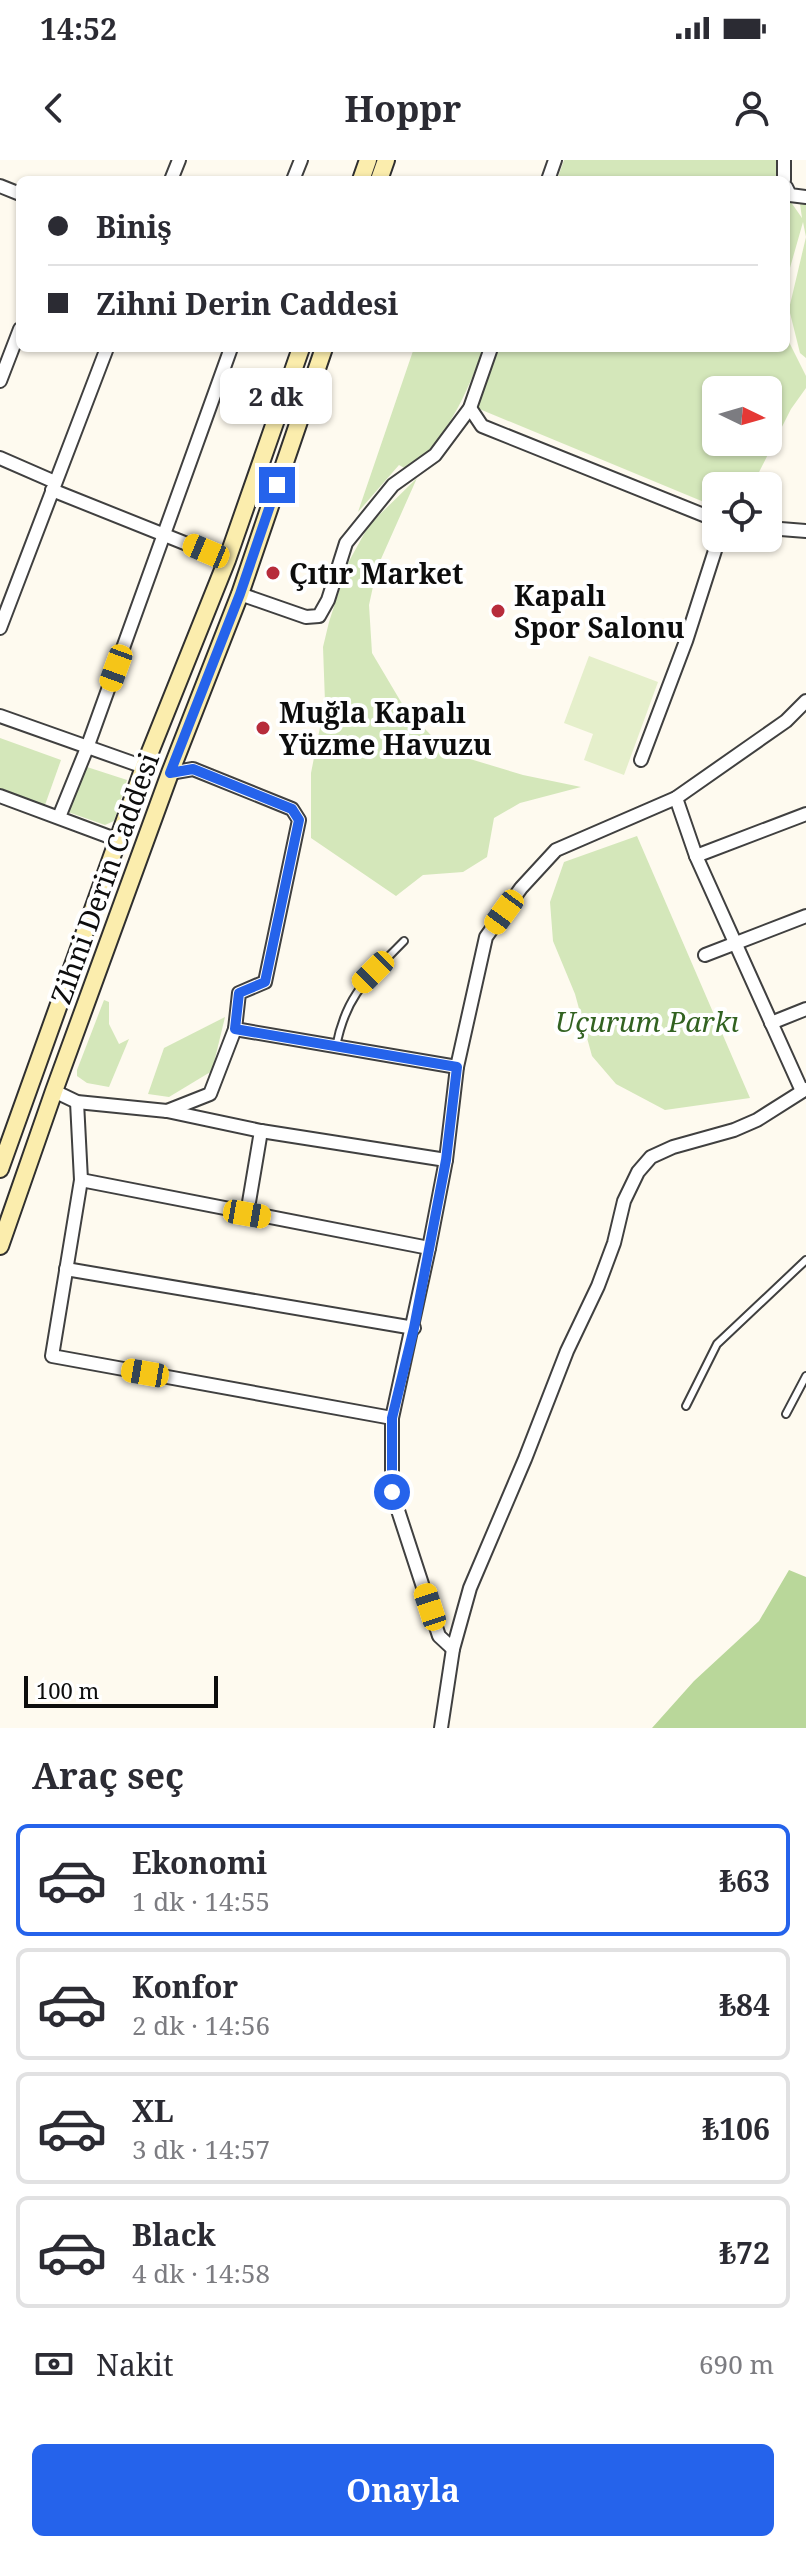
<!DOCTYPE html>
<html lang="tr">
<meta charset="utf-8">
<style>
body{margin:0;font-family:"Noto Serif",serif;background:#f2f2f3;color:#2b2b33;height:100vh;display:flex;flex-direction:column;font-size:30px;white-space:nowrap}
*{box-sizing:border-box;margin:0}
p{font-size:26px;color:#7c7c81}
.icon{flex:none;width:44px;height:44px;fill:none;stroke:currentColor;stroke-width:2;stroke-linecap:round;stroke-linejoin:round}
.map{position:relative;height:1568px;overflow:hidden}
.sheet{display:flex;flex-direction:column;background:#fff;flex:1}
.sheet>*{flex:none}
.hud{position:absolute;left:16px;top:16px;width:774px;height:176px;border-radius:12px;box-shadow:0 2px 6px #0004;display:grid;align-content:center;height:176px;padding:0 32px;background:#fff}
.needle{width:52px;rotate:95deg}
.buttons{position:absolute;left:702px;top:216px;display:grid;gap:16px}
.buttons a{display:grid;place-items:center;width:80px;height:80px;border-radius:12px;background:#fff;box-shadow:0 2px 6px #0004;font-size:40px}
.scale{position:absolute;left:24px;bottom:20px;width:194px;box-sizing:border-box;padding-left:8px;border:4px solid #0d0d0d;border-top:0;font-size:22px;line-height:28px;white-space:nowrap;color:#0d0d0d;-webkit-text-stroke:6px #fff;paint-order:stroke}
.end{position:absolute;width:36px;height:36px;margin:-18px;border:10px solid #2563eb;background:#fff;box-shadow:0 0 0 4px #fff}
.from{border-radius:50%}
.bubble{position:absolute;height:56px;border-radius:12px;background:#fff;box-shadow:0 2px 6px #0004;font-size:26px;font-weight:700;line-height:56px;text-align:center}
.car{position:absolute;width:24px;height:48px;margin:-24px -12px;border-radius:10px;box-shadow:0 0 6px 2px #0007;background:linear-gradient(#f5c518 24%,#345 0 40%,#f5c518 0 76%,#345 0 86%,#f5c518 0)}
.hud b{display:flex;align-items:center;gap:28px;height:76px;font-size:30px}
.hud b+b{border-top:2px solid #e1e1e2}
.hud i{width:20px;height:20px;background:#2b2b33}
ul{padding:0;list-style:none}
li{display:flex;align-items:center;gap:24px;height:112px;margin:0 16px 12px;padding:0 16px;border:4px solid #e1e1e2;border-radius:12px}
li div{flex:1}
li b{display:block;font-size:30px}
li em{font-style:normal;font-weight:700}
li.on{border-color:#2563eb}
li>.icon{width:72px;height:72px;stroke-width:1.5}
h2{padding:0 32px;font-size:36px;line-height:96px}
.pay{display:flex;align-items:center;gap:20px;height:88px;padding:0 32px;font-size:30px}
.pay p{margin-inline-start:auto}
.primary-button{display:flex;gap:16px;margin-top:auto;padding:16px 32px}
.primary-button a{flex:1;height:92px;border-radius:12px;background:#2563eb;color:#fff;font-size:32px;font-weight:700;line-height:92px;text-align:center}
.status{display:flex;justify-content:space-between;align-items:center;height:56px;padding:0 40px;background:#fff;direction:ltr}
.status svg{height:22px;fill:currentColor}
header{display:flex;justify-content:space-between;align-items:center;height:104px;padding:0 32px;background:#fff;font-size:36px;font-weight:700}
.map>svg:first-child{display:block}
.green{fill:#d4e7ba;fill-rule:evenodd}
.forest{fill:#b9d79a}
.pitch{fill:#e5efcb}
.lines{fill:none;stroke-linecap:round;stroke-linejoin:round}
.service-casing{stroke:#404040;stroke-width:10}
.minor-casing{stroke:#404040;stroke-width:16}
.secondary-casing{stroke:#2f2f2f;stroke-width:20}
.service{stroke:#fff;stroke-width:6}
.minor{stroke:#fff;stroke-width:12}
.secondary{stroke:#fbedad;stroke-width:16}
.route{stroke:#2563eb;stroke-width:10}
.poi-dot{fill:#b72c3b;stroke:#fff;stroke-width:3}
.labels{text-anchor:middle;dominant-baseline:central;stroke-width:8;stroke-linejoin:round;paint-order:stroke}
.poi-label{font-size:28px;font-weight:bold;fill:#0d0d0d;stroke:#fff;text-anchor:start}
.street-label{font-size:28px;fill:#0d0d0d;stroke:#fff}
.park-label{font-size:28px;font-style:italic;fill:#326221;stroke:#fff}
</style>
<div class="status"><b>14:52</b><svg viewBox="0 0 49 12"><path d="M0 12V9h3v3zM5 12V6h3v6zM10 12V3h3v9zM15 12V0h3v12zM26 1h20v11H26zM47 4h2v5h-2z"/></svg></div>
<header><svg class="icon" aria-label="back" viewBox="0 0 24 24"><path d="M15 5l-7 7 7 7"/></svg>Hoppr<svg class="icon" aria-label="person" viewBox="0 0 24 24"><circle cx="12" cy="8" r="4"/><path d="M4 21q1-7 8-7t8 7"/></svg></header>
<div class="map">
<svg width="806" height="1568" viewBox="0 0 806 1568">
<rect width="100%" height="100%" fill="#fefaef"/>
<g class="green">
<path d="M564,0H777V20H557Z"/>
<path d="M786,35L802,58L800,44H806V198L800,193L789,149L806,77L803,62L786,122Z"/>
<path d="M786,169L788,180L806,216V228L791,249L753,324L716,326V347L477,248L499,188H786ZM716,230H768V282H716Z"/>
<path d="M414,188H484C466,234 448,278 408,310L399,305L358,352Z"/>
<path d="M417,318L377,408L369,445L372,493L404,547L447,592L523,615L581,627L520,643L494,658L487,697L463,712L423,715L396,736L311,678V613L325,542L323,487L329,462L348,403L369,365Z"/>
<path d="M0,578L61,600L45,645L0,629Z"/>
<path d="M87,607L127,620L114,661L105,665L68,652Z"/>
<path d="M637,676L750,938L665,950L616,924L592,896L575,834L553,781L550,742L564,702Z"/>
<path d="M104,840L109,842V864L119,884L129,879L109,927L87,923L77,916V910Z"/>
<path d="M225,857L212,911L169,937L148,934L164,888Z"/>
</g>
<path class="forest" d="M789,1410L806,1417V1568H652L694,1521L759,1461Z"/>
<path class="pitch" d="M589,496L658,522L624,615L584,600L593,574L564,563Z"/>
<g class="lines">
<g class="service-casing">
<g id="service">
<path d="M336,887C346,834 369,817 404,781"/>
<path d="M686,1246L717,1184L806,1100"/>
<path d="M786,1254L806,1216"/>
</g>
</g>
<g class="minor-casing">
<g id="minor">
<path d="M784,0V20"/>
<path d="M171,20L179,0"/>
<path d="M293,20L301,0"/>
<path d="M548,20L555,0"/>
<path d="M0,26L20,34"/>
<path d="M786,27L790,35L806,37"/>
<path d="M0,221L20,169"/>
<path d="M470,248L482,266L716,360"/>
<path d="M0,298L55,322"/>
<path d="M52,330L227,400"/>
<path d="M768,368L806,371"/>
<path d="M240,434L306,457L319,456L328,440L346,383L393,325L435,295L470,248L491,188"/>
<path d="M0,468L107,188"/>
<path d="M0,556L144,607"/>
<path d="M641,600L686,481L719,378"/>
<path d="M0,636L118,680"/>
<path d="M676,638L696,696L802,931"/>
<path d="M59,657L87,588L231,188"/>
<path d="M696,696L806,654"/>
<path d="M705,795L806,756"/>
<path d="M771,863L806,849"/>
<path d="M235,869L457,907"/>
<path d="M54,931L77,942L167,951L261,971L446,1000"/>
<path d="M77,942L81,1020L52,1196L392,1258"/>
<path d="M167,951L210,934L235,869L239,833L265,822L299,660L292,649L193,609L170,613"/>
<path d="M81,1020L429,1088"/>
<path d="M247,1054L261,971"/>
<path d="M66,1109L414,1168"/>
<path d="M453,1489L439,1476L392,1332V1258L429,1088L446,1000L457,907L486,777L521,728L556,690L676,638L786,561L806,541"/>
<path d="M441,1568L453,1489L470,1428L525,1299L567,1191L598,1126L614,1083L624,1041L638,1012L651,997L673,987L734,970L757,960L806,929"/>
</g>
</g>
<g class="secondary-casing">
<g id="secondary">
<path d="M361,20L368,0"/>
<path d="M379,20L386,0"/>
<path d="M0,1009L144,607L227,400L301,188"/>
<path d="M0,1086L54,931L170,613L240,434L324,188"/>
</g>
</g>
<use href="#service" class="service"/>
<use href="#minor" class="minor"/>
<use href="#secondary" class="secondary"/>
</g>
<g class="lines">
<path class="route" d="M277,325L240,434L170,613L193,609L292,649L299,660L265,822L239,833L235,869L457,907L446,1000L414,1168L392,1258V1332"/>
</g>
<g class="poi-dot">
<circle cx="273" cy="413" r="8"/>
<circle cx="498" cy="451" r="8"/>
<circle cx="263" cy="568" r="8"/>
</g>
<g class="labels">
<g class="poi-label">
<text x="289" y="413">Çıtır Market</text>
<text x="514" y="435">Kapalı<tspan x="514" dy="32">Spor Salonu</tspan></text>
<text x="279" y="552">Muğla Kapalı<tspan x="279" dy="32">Yüzme Havuzu</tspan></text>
</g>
<g class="street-label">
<text transform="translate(104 718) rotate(-70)">Zihni Derin Caddesi</text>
</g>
<g class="park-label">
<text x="647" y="861">Uçurum Parkı</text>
</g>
</g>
</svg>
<div class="buttons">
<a><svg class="needle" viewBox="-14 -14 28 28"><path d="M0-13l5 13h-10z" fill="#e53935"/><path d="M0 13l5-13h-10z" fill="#7c7c81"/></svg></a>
<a><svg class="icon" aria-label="locate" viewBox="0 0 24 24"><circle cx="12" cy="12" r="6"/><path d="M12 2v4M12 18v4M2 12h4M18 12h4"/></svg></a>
</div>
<div class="scale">100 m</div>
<i class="end from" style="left:392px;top:1332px"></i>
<i class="end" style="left:277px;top:325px"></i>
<div class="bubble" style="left:220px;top:208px;width:112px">2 dk</div>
<i class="car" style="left:206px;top:391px;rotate:293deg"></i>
<i class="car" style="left:116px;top:508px;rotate:200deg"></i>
<i class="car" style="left:504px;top:752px;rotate:216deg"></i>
<i class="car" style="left:373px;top:812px;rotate:225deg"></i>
<i class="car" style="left:247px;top:1054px;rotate:100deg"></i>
<i class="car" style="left:145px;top:1213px;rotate:280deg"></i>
<i class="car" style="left:430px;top:1447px;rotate:342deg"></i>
<div class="hud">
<b><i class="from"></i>Biniş</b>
<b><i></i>Zihni Derin Caddesi</b>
</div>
</div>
<section class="sheet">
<h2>Araç seç</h2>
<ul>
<li class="on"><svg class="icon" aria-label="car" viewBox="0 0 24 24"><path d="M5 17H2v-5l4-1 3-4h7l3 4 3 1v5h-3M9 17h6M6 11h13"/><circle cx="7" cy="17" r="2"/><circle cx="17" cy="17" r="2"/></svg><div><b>Ekonomi</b><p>1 dk · 14:55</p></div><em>₺63</em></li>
<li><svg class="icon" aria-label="car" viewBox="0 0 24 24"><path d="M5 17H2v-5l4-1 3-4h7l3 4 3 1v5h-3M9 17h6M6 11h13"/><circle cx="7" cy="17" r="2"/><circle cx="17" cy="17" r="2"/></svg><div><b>Konfor</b><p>2 dk · 14:56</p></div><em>₺84</em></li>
<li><svg class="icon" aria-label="car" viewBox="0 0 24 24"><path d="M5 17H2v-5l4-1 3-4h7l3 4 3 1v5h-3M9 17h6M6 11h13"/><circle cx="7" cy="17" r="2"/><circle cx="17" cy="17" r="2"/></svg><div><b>XL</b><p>3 dk · 14:57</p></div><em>₺106</em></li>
<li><svg class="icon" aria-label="car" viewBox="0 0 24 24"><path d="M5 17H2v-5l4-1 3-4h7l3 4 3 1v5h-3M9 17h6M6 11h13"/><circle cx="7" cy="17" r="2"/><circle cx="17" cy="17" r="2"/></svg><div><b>Black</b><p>4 dk · 14:58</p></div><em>₺72</em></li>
</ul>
<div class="pay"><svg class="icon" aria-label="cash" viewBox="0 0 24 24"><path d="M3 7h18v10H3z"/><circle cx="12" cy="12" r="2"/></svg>Nakit<p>690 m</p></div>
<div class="primary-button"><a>Onayla</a></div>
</section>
